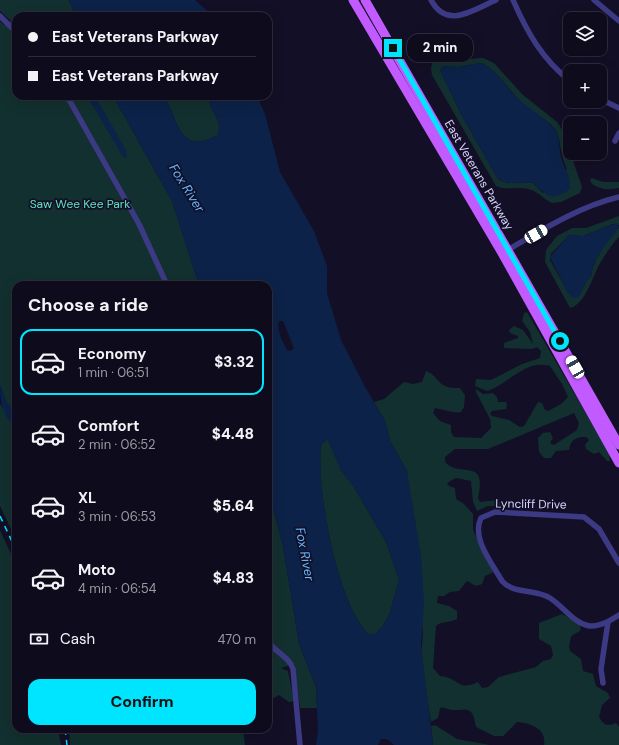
<!DOCTYPE html>
<meta charset="utf-8">
<style>
body{margin:0;font-family:"DM Sans",sans-serif;background:#171425;color:#f1f3f6;height:100vh;display:flex;flex-direction:column;font-size:15px;white-space:nowrap}
*{box-sizing:border-box;margin:0}
p{font-size:13px;color:#9b9ba3}
.icon{flex:none;width:22px;height:22px;fill:none;stroke:currentColor;stroke-width:2;stroke-linecap:round;stroke-linejoin:round}
.map{position:relative;flex:1;overflow:hidden}
.sheet{position:absolute;left:12px;top:281px;width:260px;height:452px;display:flex;flex-direction:column;background:#0e0b1c;border-radius:12px;box-shadow:0 4px 16px #0002,0 0 0 1px #2e2b3b}
.sheet>*{flex:none}
.hud{position:absolute;left:12px;top:12px;width:260px;height:88px;border-radius:12px;box-shadow:0 4px 16px #0002,0 0 0 1px #2e2b3b;display:grid;align-content:center;height:88px;padding:0 16px;background:#0e0b1c}
.tools{position:absolute;left:563px;top:12px;display:grid;gap:8px}
.tools a{display:grid;place-items:center;width:44px;height:44px;border-radius:8px;background:#0e0b1c;box-shadow:0 4px 16px #0002,0 0 0 1px #2e2b3b;font-size:20px}
.end{position:absolute;width:18px;height:18px;margin:-9px;border:5px solid #00e5ff;background:#111;box-shadow:0 0 0 2px #111}
.from{border-radius:50%}
.bubble{position:absolute;height:28px;border-radius:12px;background:#0e0b1c;box-shadow:0 4px 16px #0002,0 0 0 1px #2e2b3b;font-size:13px;font-weight:800;line-height:28px;text-align:center}
.car{position:absolute;width:12px;height:24px;margin:-12px -6px;border-radius:5px;box-shadow:0 0 3px 1px #0007;background:linear-gradient(#fff 24%,#345 0 40%,#fff 0 76%,#345 0 86%,#fff 0)}
.hud b{display:flex;align-items:center;gap:14px;height:38px;font-size:15px}
.hud b+b{border-top:1px solid #2e2b3b}
.hud i{width:10px;height:10px;background:#f1f3f6}
ul{padding:0;list-style:none}
li{display:flex;align-items:center;gap:12px;height:66px;margin:0 8px 6px;padding:0 8px;border:2px solid transparent;border-radius:12px}
li div{flex:1}
li b{display:block;font-size:15px}
li em{font-style:normal;font-weight:800}
li.on{border-color:#00e5ff}
li>.icon{width:36px;height:36px;stroke-width:1.5}
h2{padding:0 16px;font-size:18px;line-height:48px}
.pay{display:flex;align-items:center;gap:10px;height:44px;padding:0 16px;font-size:15px}
.pay p{margin-inline-start:auto}
.primary-button{display:flex;gap:8px;margin-top:auto;padding:8px 16px}
.primary-button a{flex:1;height:46px;border-radius:12px;background:#00e5ff;color:#111;font-size:16px;font-weight:800;line-height:46px;text-align:center}
.map>svg:first-child{display:block}
.green{fill:#12302f;fill-rule:evenodd}
.water{fill:#0c2248;fill-rule:evenodd}
.lines{fill:none;stroke-linecap:round;stroke-linejoin:round}
.street{stroke:#3d3a85;stroke-width:5.5}
.primary{stroke:#c25bff;stroke-width:9}
.rail{stroke:#00e5ff;stroke-width:1.5;stroke-dasharray:6 5;stroke-linecap:butt}
.route{stroke:#00e5ff;stroke-width:5}
.labels{text-anchor:middle;dominant-baseline:central;stroke-width:3.5;stroke-linejoin:round;paint-order:stroke}
.street-label{font-size:12px;fill:#d9d4ff;stroke:#130f26}
.park-label{font-size:12px;fill:#5fe0c0;stroke:#130f26}
.water-label{font-size:13px;font-style:italic;fill:#62b6ff;stroke:#130f26}
</style>
<div class="map">
<svg width="619" height="745" viewBox="0 0 619 745">
<rect width="100%" height="100%" fill="#130f26"/>
<g class="green">
<path d="M0,0H69L76,16H16V96H113L172,201L199,285H16V539L0,506V403L2,407L12,410L6,401L0,385V21L4,25L11,21L0,11Z"/>
<path d="M483,58L494,63L522,94L557,122L563,131L582,187L580,193L561,202L552,203C543,199 538,191 528,189C517,186 507,191 496,186L432,75C427,54 445,62 457,61C466,60 474,58 483,58ZM480,63C492,65 511,92 520,101C529,111 550,120 556,131C561,140 560,156 567,169L543,193L533,183C522,181 507,186 498,179L461,114L440,70L443,66L458,67Z"/>
<path d="M164,96H208C210,115 223,115 218,135C178,156 179,120 164,96Z"/>
<path d="M592,178L603,182H619V188C609,190 601,190 592,184L590,180Z"/>
<path d="M619,216V225L613,224L583,236L569,235L551,254L550,260L565,287L568,292L579,296L587,280L591,277C592,259 608,241 619,227V237C611,245 605,255 599,265C593,276 585,305 570,308L545,262L546,250L557,236L572,228H586Z"/>
<path d="M527,312L609,453L610,461H607L599,452L594,454L586,449L585,445L589,440L586,437C576,437 571,439 569,450L556,451L551,458H544L539,452L538,438L543,433L550,432L553,438L550,443L554,445L577,430L579,423L574,413L488,449H455L445,457V462C461,479 487,456 478,498L480,502L497,500L503,504L502,506H488L477,511L473,502L471,481L456,478L447,483L449,486L455,488L456,499L464,504L473,514V530L493,571L492,573L485,576L482,584C474,588 474,584 467,581L459,591L450,592L444,596H438L437,603L449,606L457,611V619C450,623 441,621 436,626L433,668L440,676C461,678 457,692 478,682L482,688L488,687L499,677L536,667L543,661L551,659L553,655L551,646L539,639V623L562,614L580,624C583,635 575,631 571,637L569,646L570,651L581,659L583,671L593,674L596,686L608,693L610,698L602,705L599,717C604,725 606,727 616,723L619,727V745H544C547,729 531,723 517,722L503,736H494L476,727C472,706 470,710 452,710C448,710 445,707 440,708L438,718L431,722C427,694 419,662 423,634L407,471L390,441L385,421L374,402L384,399L404,382L413,384L422,382L426,371C440,376 436,389 460,388L465,395L464,407L461,412C457,414 440,409 435,408L433,413L440,421L451,425V432L454,437L481,438L491,428L490,419L476,392V389L483,394L493,393L497,397L498,402H506L507,405L506,409L492,411L490,414L492,416L509,420L520,427L524,426L538,402L542,403L545,410L548,411L561,404L568,397L562,384L550,366C525,359 509,384 487,391L475,386L476,379L491,380L522,364L540,358L541,351L537,347L532,349L504,348V343L518,338V336L510,333L509,330L514,326L523,330L533,344L530,332L522,321L524,313Z"/>
<path d="M327,439L329,441L341,470L354,487L386,542L399,579L390,613L383,626L375,634H368C337,602 316,489 321,445Z"/>
<path d="M268,489L283,546L299,644L316,687L317,708H300L294,664L281,668L288,671L294,701L289,702L279,695L272,699L268,705Z"/>
<path d="M0,530L16,565V729H58L61,745H0Z"/>
<path d="M435,725L457,739L490,745H433L431,726Z"/>
<path d="M69,729H243L245,745H70Z"/>
</g>
<g class="water">
<path d="M69,0H195L213,16H76Z"/>
<path d="M480,63C492,65 507,87 515,96C525,106 549,121 555,130C560,137 559,148 561,157C564,168 571,176 570,189C552,202 548,196 533,183C522,181 507,186 498,179L461,114L440,70L443,66L458,67Z"/>
<path d="M87,96H95L126,150L127,158L123,157Z"/>
<path d="M113,96H164C179,120 178,156 218,135C223,116 210,115 208,96H257L265,114L280,172L314,231L327,266V293L341,340L364,385L385,421L390,441L407,471L421,556L424,602L421,644L433,745H394L387,739H381L378,745H316L318,731L316,687L299,644L283,546L268,488V285H199L172,201ZM279,321H283L294,348L291,351L287,350C283,342 276,330 279,321ZM327,439L341,470L354,487L386,542L399,579L390,613L383,626L375,634H368C337,602 316,489 321,445Z"/>
<path d="M617,223L619,227C609,242 592,258 591,277L587,280L579,296L577,298C570,298 565,290 564,285L550,257L569,235L583,236Z"/>
<path d="M0,385L6,401L16,413V427C2,416 0,401 0,385Z"/>
</g>
<g class="lines">
<g class="street">
<path d="M431,0C447,30 473,10 496,0"/>
<path d="M513,0C527,32 542,59 570,81"/>
<path d="M594,0L619,21"/>
<path d="M0,16L16,32"/>
<path d="M67,96L139,224L167,285"/>
<path d="M600,99L619,108"/>
<path d="M615,141L619,133"/>
<path d="M506,251C542,230 578,207 619,197"/>
<path d="M619,563L599,529L584,517L495,512L481,518C471,538 492,563 502,581C514,595 535,588 550,598C563,606 574,624 590,626C600,627 611,620 619,615"/>
<path d="M268,641C275,653 289,656 293,669L300,745"/>
<path d="M603,683L601,669L608,622"/>
</g>
<g class="primary">
<path d="M353,0L502,253L619,463"/>
<path d="M365,0L619,445"/>
</g>
<g class="rail">
<path d="M0,516L16,550"/>
<path d="M65,729L67,745"/>
</g>
</g>
<g class="lines">
<path class="route" d="M393,48L560,341"/>
</g>
<g class="labels">
<g class="street-label">
<text transform="translate(479 175) rotate(60)">East Veterans Parkway</text>
<text transform="translate(531 504) rotate(1)">Lyncliff Drive</text>
</g>
<g class="park-label">
<text x="80" y="204">Saw Wee Kee Park</text>
</g>
<g class="water-label">
<text transform="translate(187 188) rotate(58)">Fox River</text>
<text transform="translate(305 554) rotate(79)">Fox River</text>
</g>
</g>
</svg>
<div class="tools">
<a><svg class="icon" aria-label="layers" viewBox="0 0 24 24"><path d="M12 4l9 5-9 5-9-5zM3 14l9 5 9-5"/></svg></a>
<a>+</a>
<a>−</a>
</div>
<i class="end from" style="left:560px;top:341px"></i>
<i class="end" style="left:393px;top:48px"></i>
<div class="bubble" style="left:407px;top:34px;width:66px">2 min</div>
<i class="car" style="left:536px;top:234px;rotate:60deg"></i>
<i class="car" style="left:575px;top:367px;rotate:330deg"></i>
<div class="hud">
<b><i class="from"></i>East Veterans Parkway</b>
<b><i></i>East Veterans Parkway</b>
</div>
<section class="sheet">
<h2>Choose a ride</h2>
<ul>
<li class="on"><svg class="icon" aria-label="car" viewBox="0 0 24 24"><path d="M5 17H2v-5l4-1 3-4h7l3 4 3 1v5h-3M9 17h6M6 11h13"/><circle cx="7" cy="17" r="2"/><circle cx="17" cy="17" r="2"/></svg><div><b>Economy</b><p>1 min · 06:51</p></div><em>$3.32</em></li>
<li><svg class="icon" aria-label="car" viewBox="0 0 24 24"><path d="M5 17H2v-5l4-1 3-4h7l3 4 3 1v5h-3M9 17h6M6 11h13"/><circle cx="7" cy="17" r="2"/><circle cx="17" cy="17" r="2"/></svg><div><b>Comfort</b><p>2 min · 06:52</p></div><em>$4.48</em></li>
<li><svg class="icon" aria-label="car" viewBox="0 0 24 24"><path d="M5 17H2v-5l4-1 3-4h7l3 4 3 1v5h-3M9 17h6M6 11h13"/><circle cx="7" cy="17" r="2"/><circle cx="17" cy="17" r="2"/></svg><div><b>XL</b><p>3 min · 06:53</p></div><em>$5.64</em></li>
<li><svg class="icon" aria-label="car" viewBox="0 0 24 24"><path d="M5 17H2v-5l4-1 3-4h7l3 4 3 1v5h-3M9 17h6M6 11h13"/><circle cx="7" cy="17" r="2"/><circle cx="17" cy="17" r="2"/></svg><div><b>Moto</b><p>4 min · 06:54</p></div><em>$4.83</em></li>
</ul>
<div class="pay"><svg class="icon" aria-label="cash" viewBox="0 0 24 24"><path d="M3 7h18v10H3z"/><circle cx="12" cy="12" r="2"/></svg>Cash<p>470 m</p></div>
<div class="primary-button"><a>Confirm</a></div>
</section>
</div>
